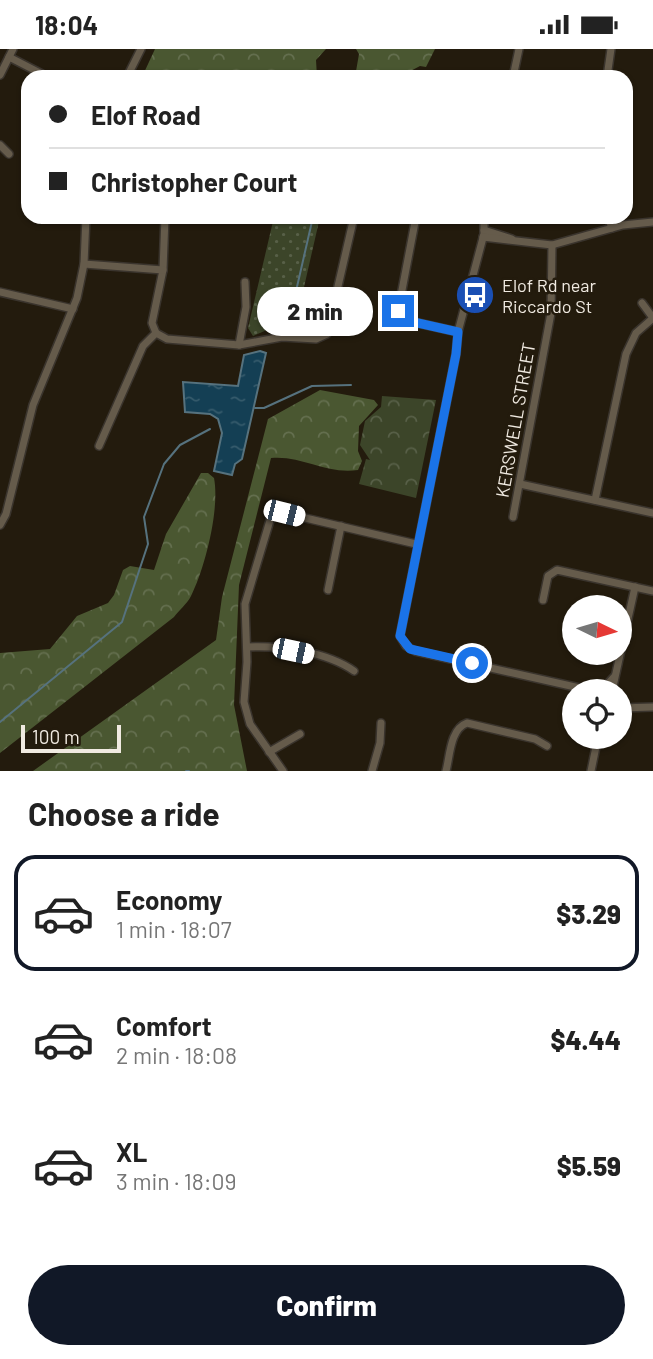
<!DOCTYPE html>
<meta charset="utf-8">
<style>
body{margin:0;font-family:Barlow,sans-serif;background:#f6f6f6;color:#222;height:100vh;display:flex;flex-direction:column;font-size:26px;white-space:nowrap}
*{box-sizing:border-box;margin:0}
p{font-size:23px;color:#767676}
.icon{flex:none;width:38px;height:38px;fill:none;stroke:currentColor;stroke-width:2;stroke-linecap:round;stroke-linejoin:round}
.map{position:relative;height:722px;overflow:hidden}
.side{display:flex;flex-direction:column;background:#fff;flex:1}
.side>*{flex:none}
.banner{position:absolute;left:21px;top:21px;width:612px;height:154px;border-radius:21px;box-shadow:0 2px 5px #0004;display:grid;align-content:center;height:154px;padding:0 28px;background:#fff}
.needle{width:46px;rotate:95deg}
.fabs{position:absolute;left:562px;top:546px;display:grid;gap:14px}
.fabs a{display:grid;place-items:center;width:70px;height:70px;border-radius:50%;background:#fff;box-shadow:0 2px 5px #0004;font-size:35px}
.scale{position:absolute;left:21px;bottom:18px;width:100px;box-sizing:border-box;padding-left:7px;border:4px solid #f0eae1;border-top:0;font-size:19px;line-height:24px;white-space:nowrap;color:#f0eae1;-webkit-text-stroke:5px #231b0d;paint-order:stroke}
.end{position:absolute;width:32px;height:32px;margin:-16px;border:9px solid #1a73e8;background:#fff;box-shadow:0 0 0 4px #fff}
.from{border-radius:50%}
.bubble{position:absolute;height:49px;border-radius:24px;background:#fff;box-shadow:0 2px 5px #0004;font-size:23px;font-weight:800;line-height:49px;text-align:center}
.car{position:absolute;width:21px;height:42px;margin:-21px -10px;border-radius:9px;box-shadow:0 0 5px 2px #0007;background:linear-gradient(#fff 24%,#345 0 40%,#fff 0 76%,#345 0 86%,#fff 0)}
.banner b{display:flex;align-items:center;gap:24px;height:66px;font-size:26px}
.banner b+b{border-top:2px solid #e0e0e0}
.banner i{width:18px;height:18px;background:#222}
ul{padding:0;list-style:none}
li{display:flex;align-items:center;gap:21px;height:116px;margin:0 14px 10px;padding:0 14px;border:4px solid transparent;border-radius:21px}
li div{flex:1}
li b{display:block;font-size:26px}
li em{font-style:normal;font-weight:800}
li.current{border-color:#111827}
li>.icon{width:63px;height:63px;stroke-width:1.5}
h2{padding:0 28px;font-size:32px;line-height:84px}
.action{display:flex;gap:14px;margin-top:auto;padding:14px 28px}
.action a{flex:1;height:80px;border-radius:42px;background:#111827;color:#fff;font-size:28px;font-weight:800;line-height:80px;text-align:center}
.status{display:flex;justify-content:space-between;align-items:center;height:49px;padding:0 35px;background:#fff;direction:ltr}
.status svg{height:19px;fill:currentColor}
.map>svg:first-child{display:block}
.grass{fill:url(#grass-dots)}
.forest{fill:url(#forest-crowns)}
.park{fill:url(#park-crowns)}
.water{fill:url(#water-ripples);stroke:#56727e;stroke-width:2}
.lines{fill:none;stroke-linecap:round;stroke-linejoin:round}
.stream{stroke:#56727e;stroke-width:2}
.minor-casing{stroke:#3a342d;stroke-width:10}
.minor{stroke:#655b4b;stroke-width:7}
.route{stroke:#1a73e8;stroke-width:9}
.labels{text-anchor:middle;dominant-baseline:central;stroke-width:5;stroke-linejoin:round;paint-order:stroke}
.poi-label{font-size:18px;fill:#f0eae1;stroke:#231b0d;text-anchor:start}
.street-label{font-size:18px;fill:#f0eae1;stroke:#231b0d}
</style>
<div class="status"><b>18:04</b><svg viewBox="0 0 49 12"><path d="M0 12V9h3v3zM5 12V6h3v6zM10 12V3h3v9zM15 12V0h3v12zM26 1h20v11H26zM47 4h2v5h-2z"/></svg></div>
<div class="map">
<svg width="653" height="722" viewBox="0 0 653 722">
<defs>
<pattern id="grass-dots" width="8" height="8" patternUnits="userSpaceOnUse" patternTransform="scale(1.75)"><rect width="8" height="8" fill="#3c4529"/><path d="M2 2h.1M6 6h.1" fill="none" stroke="#586048" stroke-width="1.8" stroke-linecap="round"/></pattern>
<pattern id="forest-crowns" width="20" height="18" patternUnits="userSpaceOnUse" patternTransform="scale(1.75)"><rect width="20" height="18" fill="#4a5731"/><path d="M2 6a3 3 0 1 1 6 0M12 15a3 3 0 1 1 6 0" fill="none" stroke="#646f4f"/></pattern>
<pattern id="park-crowns" width="20" height="18" patternUnits="userSpaceOnUse" patternTransform="scale(1.75)"><rect width="20" height="18" fill="#3c4529"/><path d="M2 6a3 3 0 1 1 6 0M12 15a3 3 0 1 1 6 0" fill="none" stroke="#586048"/></pattern>
<pattern id="water-ripples" width="26" height="14" patternUnits="userSpaceOnUse" patternTransform="scale(1.75)"><rect width="26" height="14" fill="#143f54"/><path d="M2 4q2-2 4 0t4 0M15 11q2-2 4 0t4 0" fill="none" stroke="#365b6c"/></pattern>
</defs>
<rect width="100%" height="100%" fill="#231b0d"/>
<path class="grass" d="M274,168H320L294,282L269,284L267,281L253,287L248,279Z"/>
<g class="forest">
<path d="M155,0H326L316,11L317,28H142Z"/>
<path d="M356,0H435L426,18L420,17L399,28H355L359,5Z"/>
<path d="M320,341L374,351L378,356L359,377L358,402L362,412L358,421C327,426 302,406 271,409L239,536L234,656L247,722H33L216,591L222,548L268,370Z"/>
<path d="M201,424H208L214,429C220,460 205,519 191,547C187,555 179,561 174,568L0,704V604L50,600L77,567L108,554L114,546L123,521L130,517L154,521L166,485Z"/>
</g>
<path class="park" d="M382,347L436,351L416,449L359,435L366,410L370,411L360,396L365,372L381,358Z"/>
<path class="water" d="M260,302L266,304L242,410L235,415L232,426L214,422L222,384L218,370L210,365L185,363L183,333L238,337L244,306Z"/>
<g class="lines">
<g class="stream">
<path d="M276,276L291,264L313,168"/>
<path d="M255,359H264L312,337L351,336"/>
<path d="M0,673L122,573L148,495L144,468L164,415L180,396L210,380"/>
<path d="M186,722H189"/>
</g>
<g class="minor-casing">
<g id="minor">
<path d="M9,8L42,25"/>
<path d="M0,26L13,0"/>
<path d="M127,28L141,0"/>
<path d="M513,28L519,0"/>
<path d="M607,28L611,0"/>
<path d="M0,96L9,105"/>
<path d="M165,168L163,221L152,274L156,284L167,290L239,296L282,288L316,290L327,285L354,168"/>
<path d="M416,168L398,262L409,272L458,283"/>
<path d="M484,168V185L458,283L456,305L400,587L406,597L415,602L593,642"/>
<path d="M608,168L612,179"/>
<path d="M484,181L512,190"/>
<path d="M483,188L552,196L623,176L653,173"/>
<path d="M84,215L163,221"/>
<path d="M0,243L73,260"/>
<path d="M239,296L246,258L245,233"/>
<path d="M99,397L143,297L156,284"/>
<path d="M520,435L653,464"/>
<path d="M595,451L626,305L636,284L653,269L642,254"/>
<path d="M513,468L551,264L552,196"/>
<path d="M0,476L6,465L33,356L77,249L84,215L86,168"/>
<path d="M328,541L341,477"/>
<path d="M543,551L548,527L557,521L653,542"/>
<path d="M247,598C280,596 327,603 354,622"/>
<path d="M602,641L614,628"/>
<path d="M612,642L635,538"/>
<path d="M620,659L653,658"/>
<path d="M269,703L300,685"/>
<path d="M283,722L250,675L244,653L247,613L245,555L271,468L284,464L416,495"/>
<path d="M372,722L380,694L381,674"/>
<path d="M446,722C450,707 450,680 467,674L535,690L547,697"/>
<path d="M591,722L598,688"/>
</g>
</g>
<use href="#minor" class="minor"/>
</g>
<g class="lines">
<path class="route" d="M398,262L409,272L458,283L456,305L400,587L410,600L472,614"/>
</g>
<defs>
<g id="bus-disc" transform="scale(2.0125)"><circle r="9.5" fill="#1a4fb4" stroke="#231b0d"/><path d="M-5-6H5V4H4V6H2V4H-2V6H-4V4H-5ZM-3.5-4V0h7V-4ZM-3.5 1.2v1.5H-2V1.2ZM2 1.2v1.5H3.5V1.2Z" fill="#fff"/></g>
</defs>
<g fill-rule="evenodd">
<use href="#bus-disc" x="475" y="246"/>
</g>
<g class="labels">
<g class="poi-label">
<text x="502" y="236">Elof Rd near<tspan x="502" dy="21">Riccardo St</tspan></text>
</g>
<g class="street-label">
<text transform="translate(515 371) rotate(-80)">KERSWELL STREET</text>
</g>
</g>
</svg>
<div class="fabs">
<a><svg class="needle" viewBox="-14 -14 28 28"><path d="M0-13l5 13h-10z" fill="#e53935"/><path d="M0 13l5-13h-10z" fill="#767676"/></svg></a>
<a><svg class="icon" aria-label="locate" viewBox="0 0 24 24"><circle cx="12" cy="12" r="6"/><path d="M12 2v4M12 18v4M2 12h4M18 12h4"/></svg></a>
</div>
<div class="scale">100 m</div>
<i class="end from" style="left:472px;top:614px"></i>
<i class="end" style="left:398px;top:262px"></i>
<div class="bubble" style="left:257px;top:238px;width:116px">2 min</div>
<i class="car" style="left:284px;top:464px;rotate:104deg"></i>
<i class="car" style="left:293px;top:602px;rotate:102deg"></i>
<div class="banner">
<b><i class="from"></i>Elof Road</b>
<b><i></i>Christopher Court</b>
</div>
</div>
<section class="side">
<h2>Choose a ride</h2>
<ul>
<li class="current"><svg class="icon" aria-label="car" viewBox="0 0 24 24"><path d="M5 17H2v-5l4-1 3-4h7l3 4 3 1v5h-3M9 17h6M6 11h13"/><circle cx="7" cy="17" r="2"/><circle cx="17" cy="17" r="2"/></svg><div><b>Economy</b><p>1 min · 18:07</p></div><em>$3.29</em></li>
<li><svg class="icon" aria-label="car" viewBox="0 0 24 24"><path d="M5 17H2v-5l4-1 3-4h7l3 4 3 1v5h-3M9 17h6M6 11h13"/><circle cx="7" cy="17" r="2"/><circle cx="17" cy="17" r="2"/></svg><div><b>Comfort</b><p>2 min · 18:08</p></div><em>$4.44</em></li>
<li><svg class="icon" aria-label="car" viewBox="0 0 24 24"><path d="M5 17H2v-5l4-1 3-4h7l3 4 3 1v5h-3M9 17h6M6 11h13"/><circle cx="7" cy="17" r="2"/><circle cx="17" cy="17" r="2"/></svg><div><b>XL</b><p>3 min · 18:09</p></div><em>$5.59</em></li>
</ul>
<div class="action"><a>Confirm</a></div>
</section>
